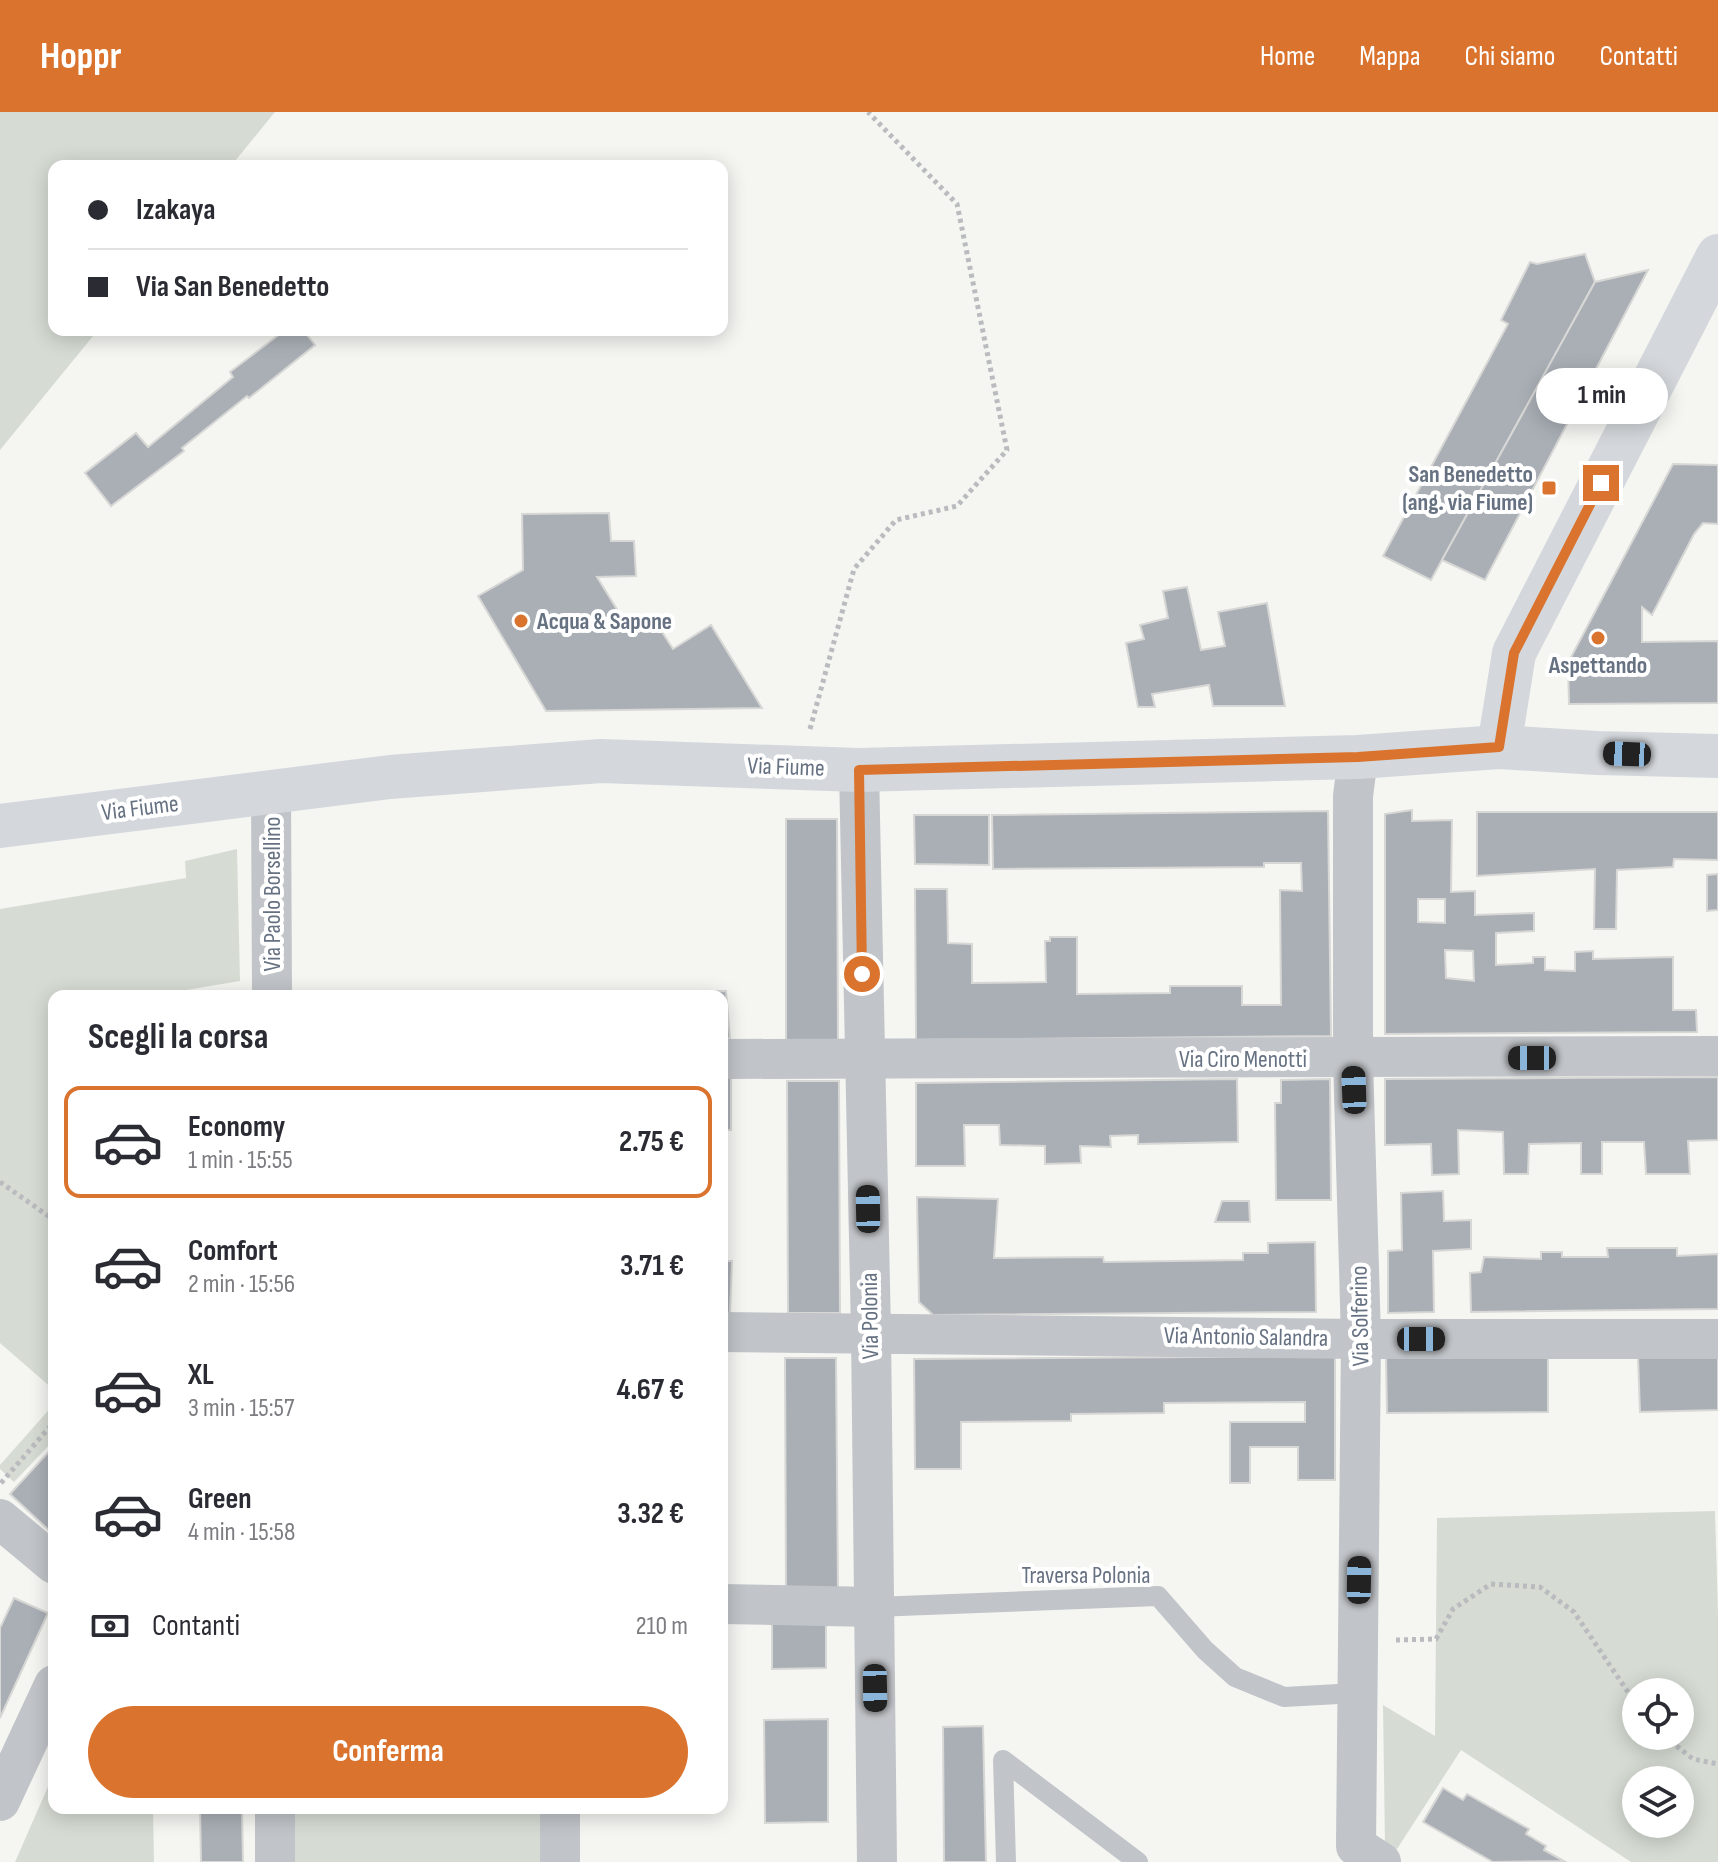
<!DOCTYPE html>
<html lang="it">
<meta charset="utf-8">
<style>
body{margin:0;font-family:"Sofia Sans Condensed",sans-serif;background:#f7f7f7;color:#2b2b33;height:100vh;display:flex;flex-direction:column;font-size:30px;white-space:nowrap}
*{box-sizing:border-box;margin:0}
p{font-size:26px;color:#7c7c81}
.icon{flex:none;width:44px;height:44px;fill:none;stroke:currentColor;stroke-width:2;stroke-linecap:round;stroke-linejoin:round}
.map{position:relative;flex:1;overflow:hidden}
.details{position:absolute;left:48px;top:878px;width:680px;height:824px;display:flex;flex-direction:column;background:#fff;border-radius:16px;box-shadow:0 4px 20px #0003}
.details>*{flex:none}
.hud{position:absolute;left:48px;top:48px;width:680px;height:176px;border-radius:16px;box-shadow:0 4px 20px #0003;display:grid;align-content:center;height:176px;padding:0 40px;background:#fff}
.buttons{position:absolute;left:1622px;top:1566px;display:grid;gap:16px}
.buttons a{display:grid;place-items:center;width:72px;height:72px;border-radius:50%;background:#fff;box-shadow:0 4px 20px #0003;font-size:40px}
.end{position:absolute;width:36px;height:36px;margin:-18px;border:10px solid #da732e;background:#fff;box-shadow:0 0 0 4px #fff}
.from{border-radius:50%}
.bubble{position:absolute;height:56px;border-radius:28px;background:#fff;box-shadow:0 4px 20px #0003;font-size:26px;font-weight:700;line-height:56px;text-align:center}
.car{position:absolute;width:24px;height:48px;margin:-24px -12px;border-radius:10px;box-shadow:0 0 6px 2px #0007;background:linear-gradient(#222 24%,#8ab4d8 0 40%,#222 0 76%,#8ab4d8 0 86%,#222 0)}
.hud b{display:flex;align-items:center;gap:28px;height:76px;font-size:30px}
.hud b+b{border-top:2px solid #e1e1e2}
.hud i{width:20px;height:20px;background:#2b2b33}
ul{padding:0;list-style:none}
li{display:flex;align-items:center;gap:24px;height:112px;margin:0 16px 12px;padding:0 24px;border:4px solid transparent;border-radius:16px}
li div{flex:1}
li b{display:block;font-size:30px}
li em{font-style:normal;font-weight:700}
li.selected{border-color:#da732e}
li>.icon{width:72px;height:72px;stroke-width:1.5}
h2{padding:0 40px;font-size:36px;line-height:96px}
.pay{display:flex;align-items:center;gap:20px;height:88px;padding:0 40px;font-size:30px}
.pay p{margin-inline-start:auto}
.cta{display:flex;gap:16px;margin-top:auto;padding:16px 40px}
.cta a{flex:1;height:92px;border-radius:48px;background:#da732e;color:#fff;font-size:32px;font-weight:700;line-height:92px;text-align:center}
header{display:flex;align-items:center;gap:48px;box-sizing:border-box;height:112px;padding:0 40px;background:#da732e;color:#fff}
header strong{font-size:38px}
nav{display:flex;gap:44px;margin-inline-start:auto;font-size:28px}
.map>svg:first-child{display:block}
.green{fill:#d6dcd4;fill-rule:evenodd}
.building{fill:#aaafb6;stroke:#d7d7d5;stroke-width:2;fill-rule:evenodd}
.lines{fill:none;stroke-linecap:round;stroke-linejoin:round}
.path{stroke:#b9bbbe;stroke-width:5;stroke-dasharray:4 4;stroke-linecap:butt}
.lane{stroke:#c1c4c8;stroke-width:20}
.street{stroke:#c1c4c8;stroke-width:40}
.secondary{stroke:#d4d8dc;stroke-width:44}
.route{stroke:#da732e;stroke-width:10}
.poi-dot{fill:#da732e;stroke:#fff;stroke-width:3}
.labels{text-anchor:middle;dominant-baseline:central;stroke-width:8;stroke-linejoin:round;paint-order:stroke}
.poi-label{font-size:24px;font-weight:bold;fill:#667182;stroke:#fff;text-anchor:end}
.street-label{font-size:24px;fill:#667182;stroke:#fff}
</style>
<header>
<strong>Hoppr</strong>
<nav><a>Home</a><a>Mappa</a><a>Chi siamo</a><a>Contatti</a></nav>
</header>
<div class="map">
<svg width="1718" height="1750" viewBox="0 0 1718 1750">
<rect width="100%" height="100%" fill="#f5f6f2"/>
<g class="green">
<path d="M0,0H275L231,54H54V218H98L0,338Z"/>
<path d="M237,737L240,869L174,880L168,884H54V1278L0,1231V797L186,766L185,749Z"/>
<path d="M54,1292V1328L14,1370L0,1357V1353Z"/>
<path d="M1715,1399L1718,1500V1750H1631L1461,1638L1397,1737L1385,1734L1383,1593L1435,1624L1437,1406ZM1636,1580H1680V1624H1636ZM1636,1668H1680V1712H1636Z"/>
<path d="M54,1661V1696H153L154,1750H15Z"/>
<path d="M293,1696H542V1750H294Z"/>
</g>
<g class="building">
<path d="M1585,142L1595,170L1431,468L1383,444L1508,212L1501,208L1530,150L1537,152Z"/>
<path d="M1648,158L1485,468L1442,448L1595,170Z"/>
<path d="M285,218H303L315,233L249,286L247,284L182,336L184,339L111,394L85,361L136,321L148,335L233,265L230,260Z"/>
<path d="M1673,352L1718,353V412L1703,411L1694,422L1652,503L1642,495V530L1718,529V591L1569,592L1568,551Z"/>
<path d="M609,401L611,429H634L636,464L597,465L631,520L653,506L673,537L711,513L762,596L546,599L478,484L523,458L522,402Z"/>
<path d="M1187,475L1201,538L1225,534L1218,500L1267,491L1285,594H1213L1209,573L1152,582L1155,595H1138L1126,531L1144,527L1140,513L1168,506L1163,479Z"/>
<path d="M1412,698V709L1452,708L1451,780L1475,779V803L1534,801V819L1496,821V853L1533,851V845H1545V858L1575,859V840L1593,839V847L1673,845V898H1696L1697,920L1385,922V702ZM1418,787H1445V811L1418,810ZM1445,838L1473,839L1474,869L1446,866Z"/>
<path d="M1328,699L1331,924L916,928L915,777H947L948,831L972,832V871L1046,870L1045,829H1050V825H1077V882L1170,881V874H1242V893H1281L1280,778L1302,779L1301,751H1264V755L993,757L992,703Z"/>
<path d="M1477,700H1718V748L1674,747L1673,755L1617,758L1616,817H1594L1595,757L1477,764Z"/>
<path d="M914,703H989V753L915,752Z"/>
<path d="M786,707H837L838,928H786Z"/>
<path d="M1718,762V798L1707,799V763Z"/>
<path d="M726,879L730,926H722V884H302V882Z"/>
<path d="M1718,965V1028L1688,1029L1690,1062H1646L1644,1030H1602V1062H1581V1031L1529,1032L1528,1062H1504L1503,1020L1458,1018L1459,1062L1432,1063L1431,1032L1385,1033V967Z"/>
<rect x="722" y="966" width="9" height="52"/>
<path d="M1237,967L1238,1030L1138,1032V1023L1110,1024L1111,1035L1080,1034L1081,1051L1045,1052V1034L1000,1033L999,1013H964L965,1054H916V971Z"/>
<path d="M1330,967L1331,1088H1276L1275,991H1281V968Z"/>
<path d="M787,969H839L840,1201H788Z"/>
<path d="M1443,1079L1444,1109L1471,1108V1137L1433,1139L1434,1200L1388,1201V1139L1402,1138L1401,1081Z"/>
<path d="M917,1085L998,1087L994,1146L1103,1145L1104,1150L1243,1148V1141H1268V1131L1315,1130L1316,1200L933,1203L919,1190Z"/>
<path d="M1222,1089H1249L1250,1110H1215Z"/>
<path d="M1607,1136H1677V1144L1718,1142V1197L1471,1200L1470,1161L1481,1160L1484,1145L1541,1147V1140H1562V1145H1608Z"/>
<path d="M722,1149H732L730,1202H722Z"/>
<path d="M1335,1244V1368H1298V1335H1250V1371H1230V1310H1305V1290L1164,1291V1301L1071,1302V1309L961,1310V1357H915L914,1247Z"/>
<path d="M1386,1245H1548V1300L1387,1301Z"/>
<path d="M1638,1245H1718V1298L1640,1300Z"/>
<path d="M785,1246H836L838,1479H786Z"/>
<path d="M54,1334V1423L10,1382Z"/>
<path d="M14,1486L48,1501L0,1606V1516Z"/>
<path d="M826,1503V1556L772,1557V1504Z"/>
<path d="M828,1607V1710L765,1711L764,1608Z"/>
<path d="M983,1614L986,1750H944L943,1615Z"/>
<path d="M1443,1676L1463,1688L1467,1682L1529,1717L1526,1722L1546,1734L1544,1738L1564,1749L1493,1750L1423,1710Z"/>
<path d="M200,1696H242L243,1750H201Z"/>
</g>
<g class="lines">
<g class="path">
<path d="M810,617L854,457L896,408L957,394L1007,338L957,92L868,0"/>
<path d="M0,1070L54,1108"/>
<path d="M1,1371L54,1310"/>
<path d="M1396,1528L1436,1527L1453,1497L1491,1472L1540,1475L1574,1500L1636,1592"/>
<path d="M1664,1624L1693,1647L1718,1652"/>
</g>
<g class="lane">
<path d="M874,1495L1158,1484L1205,1538L1235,1565L1284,1585L1357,1581"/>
<path d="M1006,1750L1003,1648L1138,1750"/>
</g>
<g class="street">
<path d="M1358,645L1353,684V947L1361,1227L1356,1734L1381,1750"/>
<path d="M859,658L871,1220L877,1750"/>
<path d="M271,680L272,884"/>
<path d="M722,947L1718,944"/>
<path d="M722,1220L1361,1227H1718"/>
<path d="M0,1407L54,1452"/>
<path d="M722,1492L874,1495"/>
<path d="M0,1689L54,1573"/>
<path d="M275,1696V1750"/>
<path d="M560,1750V1696"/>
</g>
<g class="secondary">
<path d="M1499,635L1514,541L1718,144"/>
<path d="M0,714L390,665L601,649L859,658L1358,645L1499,635L1597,641L1718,644"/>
</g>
</g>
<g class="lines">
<path class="route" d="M862,862L859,658L1358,645L1499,635L1514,541L1601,371"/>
</g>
<g class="poi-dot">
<rect x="1541" y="368" width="16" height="16" rx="4"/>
<circle cx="521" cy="509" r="8"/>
<circle cx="1598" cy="526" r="8"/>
</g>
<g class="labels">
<g class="poi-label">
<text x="1533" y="362">San Benedetto<tspan x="1533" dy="28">(ang. via Fiume)</tspan></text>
<text x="537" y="509" text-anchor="start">Acqua &amp; Sapone</text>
<text x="1598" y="553" text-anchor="middle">Aspettando</text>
</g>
<g class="street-label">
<text transform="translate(786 655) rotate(2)">Via Fiume</text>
<text transform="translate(140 696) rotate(-7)">Via Fiume</text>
<text transform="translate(272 782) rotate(-90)">Via Paolo Borsellino</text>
<text x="1243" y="947">Via Ciro Menotti</text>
<text transform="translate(870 1204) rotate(-91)">Via Polonia</text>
<text transform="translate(1360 1204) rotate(-91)">Via Solferino</text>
<text transform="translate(1246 1225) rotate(1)">Via Antonio Salandra</text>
<text x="1086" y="1463">Traversa Polonia</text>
</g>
</g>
</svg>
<div class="buttons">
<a><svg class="icon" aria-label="locate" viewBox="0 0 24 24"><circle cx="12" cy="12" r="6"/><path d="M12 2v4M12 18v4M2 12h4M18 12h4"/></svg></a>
<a><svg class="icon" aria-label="layers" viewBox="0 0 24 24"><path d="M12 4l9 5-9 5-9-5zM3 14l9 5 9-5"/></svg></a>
</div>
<i class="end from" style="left:862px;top:862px"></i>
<i class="end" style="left:1601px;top:371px"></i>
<div class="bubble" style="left:1536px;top:256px;width:132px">1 min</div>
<i class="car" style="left:1627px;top:642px;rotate:272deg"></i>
<i class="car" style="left:1532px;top:946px;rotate:270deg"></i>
<i class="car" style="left:1354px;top:978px;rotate:358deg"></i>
<i class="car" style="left:868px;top:1097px;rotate:359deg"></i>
<i class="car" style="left:1421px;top:1227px;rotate:90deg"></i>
<i class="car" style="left:1359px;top:1468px;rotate:1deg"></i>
<i class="car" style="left:875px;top:1576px;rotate:179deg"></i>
<div class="hud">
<b><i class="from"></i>Izakaya</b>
<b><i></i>Via San Benedetto</b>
</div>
<section class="details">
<h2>Scegli la corsa</h2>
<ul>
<li class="selected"><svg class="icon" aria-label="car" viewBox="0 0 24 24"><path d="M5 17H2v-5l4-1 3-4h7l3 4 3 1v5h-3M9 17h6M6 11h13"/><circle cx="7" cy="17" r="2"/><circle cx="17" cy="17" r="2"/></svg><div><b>Economy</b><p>1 min · 15:55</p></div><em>2.75 €</em></li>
<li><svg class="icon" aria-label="car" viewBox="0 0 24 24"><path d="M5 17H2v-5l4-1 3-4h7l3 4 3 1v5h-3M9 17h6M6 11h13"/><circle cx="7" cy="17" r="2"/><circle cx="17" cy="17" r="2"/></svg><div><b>Comfort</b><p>2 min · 15:56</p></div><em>3.71 €</em></li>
<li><svg class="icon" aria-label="car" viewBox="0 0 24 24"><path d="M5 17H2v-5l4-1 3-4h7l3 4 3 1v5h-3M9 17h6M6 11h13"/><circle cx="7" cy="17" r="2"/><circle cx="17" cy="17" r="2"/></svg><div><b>XL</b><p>3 min · 15:57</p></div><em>4.67 €</em></li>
<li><svg class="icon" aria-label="car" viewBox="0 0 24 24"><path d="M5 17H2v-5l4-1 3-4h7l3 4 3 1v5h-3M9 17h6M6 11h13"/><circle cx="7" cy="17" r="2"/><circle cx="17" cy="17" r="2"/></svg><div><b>Green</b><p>4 min · 15:58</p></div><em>3.32 €</em></li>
</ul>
<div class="pay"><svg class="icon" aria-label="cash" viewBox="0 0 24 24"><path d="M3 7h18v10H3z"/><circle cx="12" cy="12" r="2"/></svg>Contanti<p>210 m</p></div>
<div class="cta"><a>Conferma</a></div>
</section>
</div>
